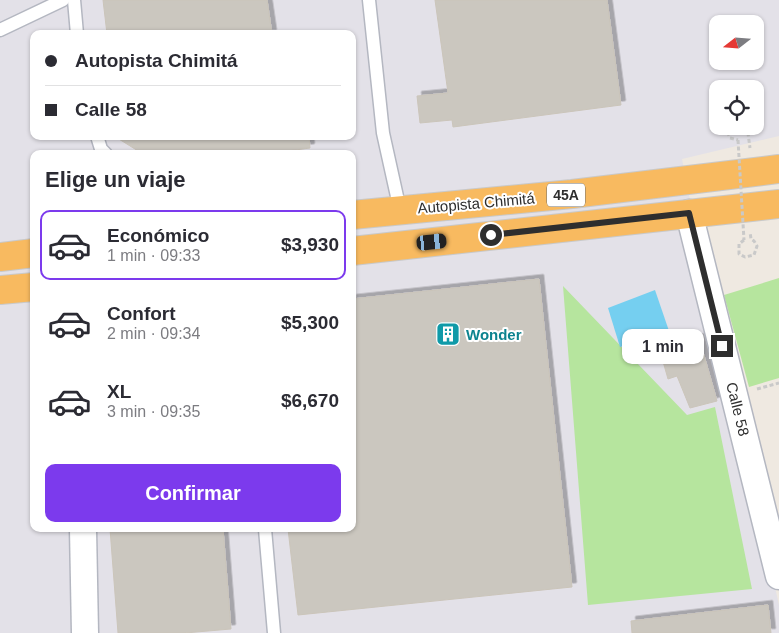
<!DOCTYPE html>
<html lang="es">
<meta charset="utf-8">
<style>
body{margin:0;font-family:Arial,sans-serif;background:#f7f7f7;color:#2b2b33;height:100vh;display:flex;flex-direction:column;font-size:19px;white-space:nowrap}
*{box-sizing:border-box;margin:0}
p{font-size:16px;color:#7c7c81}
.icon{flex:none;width:28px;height:28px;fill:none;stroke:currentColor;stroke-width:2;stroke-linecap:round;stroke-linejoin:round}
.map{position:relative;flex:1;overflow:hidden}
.side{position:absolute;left:30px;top:150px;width:326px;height:382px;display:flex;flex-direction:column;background:#fff;border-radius:10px;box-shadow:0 1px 4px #0004}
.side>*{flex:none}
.top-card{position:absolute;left:30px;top:30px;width:326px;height:110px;border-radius:10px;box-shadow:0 1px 4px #0004;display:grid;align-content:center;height:110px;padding:0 15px;background:#fff}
.needle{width:32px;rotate:253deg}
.fabs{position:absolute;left:709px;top:15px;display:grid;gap:10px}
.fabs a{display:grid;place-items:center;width:55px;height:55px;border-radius:10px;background:#fff;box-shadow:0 1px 4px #0004;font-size:25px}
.end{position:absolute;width:22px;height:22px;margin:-11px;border:6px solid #2e2e2e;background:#fff;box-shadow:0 0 0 2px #fff}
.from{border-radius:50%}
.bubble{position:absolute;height:35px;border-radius:10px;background:#fff;box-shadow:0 1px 4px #0004;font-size:16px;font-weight:600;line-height:35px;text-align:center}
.car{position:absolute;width:15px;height:30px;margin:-15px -8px;border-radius:6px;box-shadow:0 0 4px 1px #0007;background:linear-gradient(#222 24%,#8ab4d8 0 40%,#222 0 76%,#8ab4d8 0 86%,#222 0)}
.top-card b{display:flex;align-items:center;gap:18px;height:48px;font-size:19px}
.top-card b+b{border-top:1px solid #e1e1e2}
.top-card i{width:12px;height:12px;background:#2b2b33}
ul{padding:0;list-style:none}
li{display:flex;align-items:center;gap:15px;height:70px;margin:0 10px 8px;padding:0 5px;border:2px solid transparent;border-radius:10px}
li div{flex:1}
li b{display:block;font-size:19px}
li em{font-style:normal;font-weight:600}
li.on{border-color:#7c3aed}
li>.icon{width:45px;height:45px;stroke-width:1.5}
h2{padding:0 15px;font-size:22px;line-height:60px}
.cta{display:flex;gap:10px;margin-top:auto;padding:10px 15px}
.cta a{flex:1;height:58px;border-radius:10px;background:#7c3aed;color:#fff;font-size:20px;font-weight:600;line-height:58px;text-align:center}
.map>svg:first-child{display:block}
.industrial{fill:#e3e1e8;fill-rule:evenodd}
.green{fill:#b6e59e}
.water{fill:#75cff0}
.building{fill:#cbc7bf;stroke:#cbc5ba;filter:url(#shadow)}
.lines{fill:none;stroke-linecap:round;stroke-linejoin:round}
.service-casing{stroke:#b4b7c1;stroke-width:15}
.minor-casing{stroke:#b4b7c1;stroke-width:29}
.trunk-casing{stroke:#c9c9c9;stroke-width:30}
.path{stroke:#c9c9c9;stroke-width:3;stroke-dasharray:4 2.5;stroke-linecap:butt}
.service{stroke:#fff;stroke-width:12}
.minor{stroke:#fff;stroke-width:26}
.trunk{stroke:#f8ba60;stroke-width:28}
.path-bridge{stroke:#c9c9c9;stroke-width:3;stroke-dasharray:4 2.5;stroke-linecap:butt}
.route{stroke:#2e2e2e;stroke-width:6}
.labels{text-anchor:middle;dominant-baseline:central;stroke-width:4;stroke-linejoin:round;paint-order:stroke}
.shield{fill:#fff;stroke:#6d6d6d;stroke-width:1}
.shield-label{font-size:14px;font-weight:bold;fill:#2e2e2e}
.street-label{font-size:15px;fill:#2e2e2e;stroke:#fff}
.culture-label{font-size:15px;font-weight:bold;fill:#0d838f;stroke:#fff;text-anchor:start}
</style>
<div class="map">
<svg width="779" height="633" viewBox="0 0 779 633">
<defs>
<filter id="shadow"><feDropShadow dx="4.5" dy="-4.5" stdDeviation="0" flood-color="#0004"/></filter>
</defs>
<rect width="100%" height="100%" fill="#efe9e1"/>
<path class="industrial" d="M0,0H779V136L682,159L698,242L779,605V633H0ZM718,24H755V61H718ZM34,34H352V136H34ZM718,89H755V126H718ZM34,154H352V529H34Z"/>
<g class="green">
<path d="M779,278V378L749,387L724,295Z"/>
<path d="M563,286L687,415L715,407L752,589L588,605Z"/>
</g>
<path class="water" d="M655,290L669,331L620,347L608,308Z"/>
<g class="building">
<path d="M103,0H267L272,34H107Z"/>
<path d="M435,0H607L621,105L453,127L452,120L420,123L417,96L448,93Z"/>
<path d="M114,136H309L310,148L266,154H143Z"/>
<path d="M539,279L572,587L298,615L288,529H352V299Z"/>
<path d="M699,338L717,401L690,408L677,376L668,379L660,351Z"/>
<path d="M110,529H223L231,629L185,633H118Z"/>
<path d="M768,605L771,633H632L631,621Z"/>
</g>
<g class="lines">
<g class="service-casing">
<g id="service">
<path d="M74,0L77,34"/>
<path d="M369,0L383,133L400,210"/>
<path d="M0,30L63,0"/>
<path d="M97,136L101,149L106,154"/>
<path d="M265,529L274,633"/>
</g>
</g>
<g class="minor-casing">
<g id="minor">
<path d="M689,213L779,576"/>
<path d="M83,529L85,633"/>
</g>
</g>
<g class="trunk-casing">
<g id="trunk">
<path d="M352,215L572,194L779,169"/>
<path d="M352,251L779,204"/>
<path d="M0,257L34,253"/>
<path d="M0,290L34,287"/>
</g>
</g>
<g class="path">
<path d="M725,126L730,138L738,140"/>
<path d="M747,126L750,148"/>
<path d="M744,240L739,244V254L745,257L754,255L757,246L754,241L751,239L750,232"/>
<path d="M757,389L779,383"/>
</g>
<use href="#service" class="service"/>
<use href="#minor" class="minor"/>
<use href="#trunk" class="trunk"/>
<path class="path-bridge" d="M738,140L744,240"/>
</g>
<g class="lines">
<path class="route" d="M491,235L689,213L722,346"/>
</g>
<defs>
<g id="building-square" transform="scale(1.25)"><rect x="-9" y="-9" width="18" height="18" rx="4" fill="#0f9aa8" stroke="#fff"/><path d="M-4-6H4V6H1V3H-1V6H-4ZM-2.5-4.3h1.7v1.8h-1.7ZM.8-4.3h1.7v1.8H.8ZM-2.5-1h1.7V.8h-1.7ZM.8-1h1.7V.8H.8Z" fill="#fff"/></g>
</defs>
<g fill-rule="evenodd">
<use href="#building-square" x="448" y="334"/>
</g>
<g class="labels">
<rect class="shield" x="547" y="183.5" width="38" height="23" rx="4"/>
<g class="shield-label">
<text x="566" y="195">45A</text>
</g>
<g class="street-label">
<text transform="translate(476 203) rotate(-5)">Autopista Chimitá</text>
<text transform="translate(738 409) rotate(76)">Calle 58</text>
</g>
<g class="culture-label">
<text x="466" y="334">Wonder</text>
</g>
</g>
</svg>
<div class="fabs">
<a><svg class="needle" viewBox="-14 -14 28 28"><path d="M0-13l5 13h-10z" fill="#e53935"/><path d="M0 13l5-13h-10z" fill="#7c7c81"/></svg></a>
<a><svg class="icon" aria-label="locate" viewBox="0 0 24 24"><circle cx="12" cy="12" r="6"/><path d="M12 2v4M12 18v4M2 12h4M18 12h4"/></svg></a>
</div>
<i class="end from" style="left:491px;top:235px"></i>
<i class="end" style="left:722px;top:346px"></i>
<div class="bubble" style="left:622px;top:329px;width:82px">1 min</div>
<i class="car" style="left:432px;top:242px;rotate:84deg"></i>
<div class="top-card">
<b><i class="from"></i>Autopista Chimitá</b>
<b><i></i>Calle 58</b>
</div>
<section class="side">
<h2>Elige un viaje</h2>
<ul>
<li class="on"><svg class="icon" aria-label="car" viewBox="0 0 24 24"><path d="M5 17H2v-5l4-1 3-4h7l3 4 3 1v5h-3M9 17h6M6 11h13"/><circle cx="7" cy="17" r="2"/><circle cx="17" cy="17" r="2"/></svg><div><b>Económico</b><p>1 min · 09:33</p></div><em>$3,930</em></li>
<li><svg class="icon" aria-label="car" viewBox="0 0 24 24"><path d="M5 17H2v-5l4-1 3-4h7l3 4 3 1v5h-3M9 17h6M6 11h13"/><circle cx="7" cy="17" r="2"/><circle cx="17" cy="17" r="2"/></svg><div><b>Confort</b><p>2 min · 09:34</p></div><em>$5,300</em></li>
<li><svg class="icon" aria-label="car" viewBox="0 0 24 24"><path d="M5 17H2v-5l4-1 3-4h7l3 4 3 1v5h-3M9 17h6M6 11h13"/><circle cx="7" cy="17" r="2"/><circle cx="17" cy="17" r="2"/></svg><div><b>XL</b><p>3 min · 09:35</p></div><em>$6,670</em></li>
</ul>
<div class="cta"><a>Confirmar</a></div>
</section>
</div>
